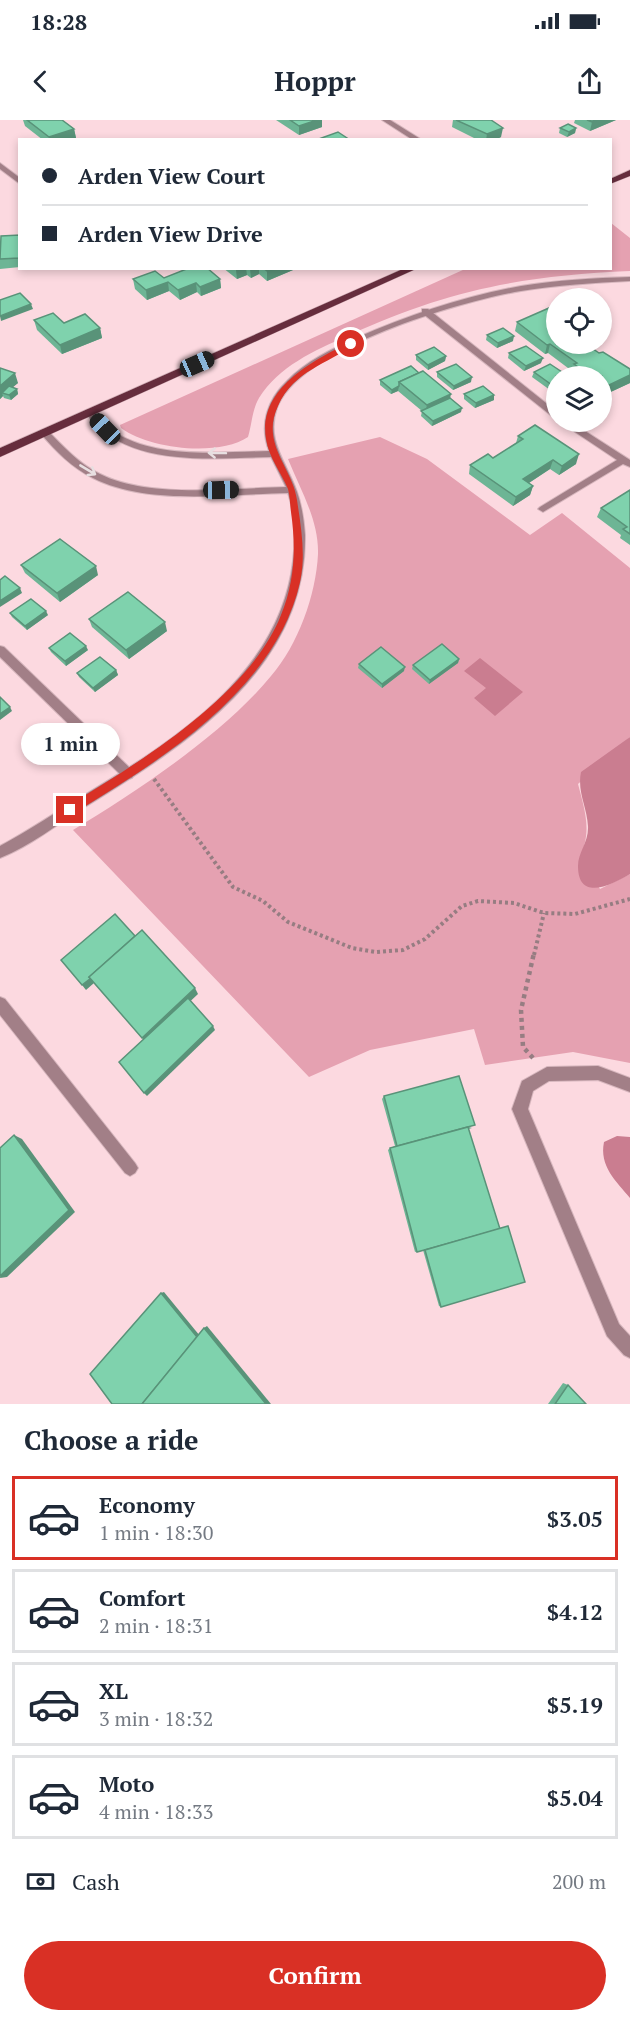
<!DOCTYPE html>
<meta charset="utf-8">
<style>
body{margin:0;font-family:"PT Serif",serif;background:#f6f6f7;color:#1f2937;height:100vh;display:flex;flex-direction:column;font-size:22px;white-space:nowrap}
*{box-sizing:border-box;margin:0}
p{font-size:20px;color:#747a83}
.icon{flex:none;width:33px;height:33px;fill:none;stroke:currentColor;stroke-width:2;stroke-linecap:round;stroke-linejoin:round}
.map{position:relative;height:1284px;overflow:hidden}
.drawer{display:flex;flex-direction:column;background:#fff;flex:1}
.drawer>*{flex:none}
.banner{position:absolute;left:18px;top:18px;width:594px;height:132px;border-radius:0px;box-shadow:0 3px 9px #0003;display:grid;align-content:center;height:132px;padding:0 24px;background:#fff}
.buttons{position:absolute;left:546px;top:168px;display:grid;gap:12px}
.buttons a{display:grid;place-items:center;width:66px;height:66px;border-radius:50%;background:#fff;box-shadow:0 3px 9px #0003;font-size:30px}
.end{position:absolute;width:27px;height:27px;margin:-14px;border:8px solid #d93025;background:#fff;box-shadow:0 0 0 3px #fff}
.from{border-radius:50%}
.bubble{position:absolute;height:42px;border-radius:21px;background:#fff;box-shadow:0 3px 9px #0003;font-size:20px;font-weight:700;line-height:42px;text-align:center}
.car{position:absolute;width:18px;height:36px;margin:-18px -9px;border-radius:8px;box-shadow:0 0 4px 2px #0007;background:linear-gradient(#222 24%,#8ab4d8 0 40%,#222 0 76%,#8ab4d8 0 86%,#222 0)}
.banner b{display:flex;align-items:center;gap:21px;height:57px;font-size:22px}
.banner b+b{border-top:2px solid #e0e1e3}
.banner i{width:15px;height:15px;background:#1f2937}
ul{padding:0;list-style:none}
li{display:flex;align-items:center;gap:18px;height:84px;margin:0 12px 9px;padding:0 12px;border:3px solid #e0e1e3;border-radius:0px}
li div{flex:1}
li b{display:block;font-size:22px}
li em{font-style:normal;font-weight:700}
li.on{border-color:#d93025}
li>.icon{width:54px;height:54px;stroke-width:1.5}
h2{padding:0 24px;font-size:27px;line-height:72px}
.pay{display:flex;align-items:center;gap:15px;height:66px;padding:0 24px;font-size:22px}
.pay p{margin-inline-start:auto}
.primary-button{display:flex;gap:12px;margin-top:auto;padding:12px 24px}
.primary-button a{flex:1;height:69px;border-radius:36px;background:#d93025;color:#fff;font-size:24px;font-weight:700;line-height:69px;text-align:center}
.status{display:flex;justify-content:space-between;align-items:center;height:42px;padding:0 30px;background:#fff;direction:ltr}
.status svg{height:16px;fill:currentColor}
header{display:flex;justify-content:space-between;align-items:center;height:78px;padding:0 24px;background:#fff;font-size:27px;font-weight:700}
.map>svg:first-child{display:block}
.green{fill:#e5a1b1}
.water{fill:#ca7d90}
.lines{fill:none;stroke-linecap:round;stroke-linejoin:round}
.service-casing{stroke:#d7b7be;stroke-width:2}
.minor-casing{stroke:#d7b7be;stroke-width:2}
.primary-casing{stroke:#d7b7be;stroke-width:1}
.path-far1{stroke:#967d82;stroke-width:4;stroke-dasharray:3 3;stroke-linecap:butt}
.path{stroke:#967d82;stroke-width:4.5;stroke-dasharray:4 4;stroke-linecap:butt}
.service{fill:#a27f87;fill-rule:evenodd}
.minor{fill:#a27f87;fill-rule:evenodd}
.primary{fill:#662d3d;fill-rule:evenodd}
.wall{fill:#6db595}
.shaded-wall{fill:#599379}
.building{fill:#7fd2ad;stroke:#599379;stroke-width:1.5}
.oneway{stroke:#e8dfe1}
.route{fill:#d93025}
</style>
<div class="status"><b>18:28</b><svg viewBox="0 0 49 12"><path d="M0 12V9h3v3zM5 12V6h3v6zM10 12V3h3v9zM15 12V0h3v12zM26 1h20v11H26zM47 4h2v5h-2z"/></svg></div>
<header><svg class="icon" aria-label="back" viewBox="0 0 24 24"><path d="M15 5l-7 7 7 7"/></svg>Hoppr<svg class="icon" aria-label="share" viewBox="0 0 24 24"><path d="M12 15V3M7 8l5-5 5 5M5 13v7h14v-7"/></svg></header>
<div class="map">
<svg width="630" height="1284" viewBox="0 0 630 1284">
<rect width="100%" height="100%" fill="#fcd9e0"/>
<g class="green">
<path d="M611,103L630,118V151C521,156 447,170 347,216C314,231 279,246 259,278C252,290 252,304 248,317C218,337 149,329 121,308L120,305L465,149L610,148Z"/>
<path d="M380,317L427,339L530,415L562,393L630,448V617L578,664C585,691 592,711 580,737L600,769L630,754V943L573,932L485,945L474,909L370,930L309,957L73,710C136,672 225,613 271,556C298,525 316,475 318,434C319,400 300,369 288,339Z"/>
</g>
<g class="water">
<path d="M480,538L523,572L495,596L474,578L486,568L464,551Z"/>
<path d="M630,617V754C613,764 578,783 578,746C578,732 589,722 588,706C587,687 577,672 581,652Z"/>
<path d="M617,1016L630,1017V1078C616,1061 599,1046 604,1022Z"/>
</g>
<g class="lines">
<g class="service-casing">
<g id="service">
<path d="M422,189H428L556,291V298L553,297L422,193Z"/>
<path d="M560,302H571L630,340V347L623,344L543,392L538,389L540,387L617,340Z"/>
<path d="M0,526L4,527L132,650L134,654L132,658L128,659L124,658L0,537Z"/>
<path d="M0,877L5,879L135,1043L138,1048L135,1053L130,1056L125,1053L0,895Z"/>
<path d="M598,946L630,958V972L598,960L549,961L533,971L528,989L619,1204L630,1216V1238L624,1235L607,1216L512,989L522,961L547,947Z"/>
</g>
</g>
<g class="minor-casing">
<g id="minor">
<path d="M382,0H390L422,20H413Z"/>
<path d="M0,43L20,58V64L0,49Z"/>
<path d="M630,157V161C594,163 557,165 521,171C462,181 299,228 277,288C265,320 287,343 297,372C302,386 304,401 305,415C307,549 185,625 85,687C57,704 31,726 0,738V726C30,710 57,691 86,674C175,620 280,554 293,441C296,418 295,395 288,373C228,374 148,386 93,358C72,348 56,331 41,314V310H47C63,326 79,344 100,354C149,379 231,368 286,367L271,337C209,338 126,349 85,292L86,290H92C98,297 104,305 111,310C156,340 218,332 269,331C259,305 267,280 287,261C306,241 332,229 356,218C409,195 464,176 521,166C557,160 594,158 630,157Z"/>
</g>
</g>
<g class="primary-casing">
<g id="primary">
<path d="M630,50V56L610,64V59Z"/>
<path d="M405,148H418L0,337V328Z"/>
</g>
</g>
<g class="path-far1">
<path d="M154,659L233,767L263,781L288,802L352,828L376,832L403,830L425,819L462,786L478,781L514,783L544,793L575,794L630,779"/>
<path d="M534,835L544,793"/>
</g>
<path class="path" d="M533,938L523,927L521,890L534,833"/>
<use href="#service" class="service"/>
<use href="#minor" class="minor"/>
<use href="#primary" class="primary"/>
</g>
<g class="wall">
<path d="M23,0H62L74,9L76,18L71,20H43L25,6Z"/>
<path d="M276,0H322V7L299,15Z"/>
<path d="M453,0H491L501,17L495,20H478L452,7Z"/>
<path d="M575,0H616L590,11L574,3Z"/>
<path d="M560,8H576L575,13L567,17L559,13Z"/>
<path d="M20,115V147L0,149V122Z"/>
<path d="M223,148H293V150L267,161L259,154L251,158L247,155L237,159Z"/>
<path d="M164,158L220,159L221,168L201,176L197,172L180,180L169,171L147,180L135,169L133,159Z"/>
<path d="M34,200L100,208L102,218L62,234L37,210Z"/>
<path d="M517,202L556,224L599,233L630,249V263L602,276V256H575L571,254L572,251L548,233L545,234L515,211Z"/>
<path d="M487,215L513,221L497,228L486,220Z"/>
<path d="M509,233L541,243L524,251L508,238Z"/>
<path d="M416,235L446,236L445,241L428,250L416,240Z"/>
<path d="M411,246L450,278L461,292L432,306L421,296L422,291L398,271L391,274L380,265V260Z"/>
<path d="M0,248L18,263L12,267L17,269L18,274L11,280L4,278L3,276L0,279Z"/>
<path d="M437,252L471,262L453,270L437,257Z"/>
<path d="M534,252L556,256V267L550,270L532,257Z"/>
<path d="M464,274L494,275V280L475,288L464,279Z"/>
<path d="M518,316L576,344L559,355L550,349L529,363L533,366L530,375L513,386L469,354L470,345L493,338L516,323Z"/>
<path d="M630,370V425L620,418L621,415L597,397L601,388Z"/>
<path d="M21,445L98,455L60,482L25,453Z"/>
<path d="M10,493L48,495L27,510L12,497Z"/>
<path d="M89,499L167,511L129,539L92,507Z"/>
<path d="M49,528L88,530L66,546L51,532Z"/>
<path d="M459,539L458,543L429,564L412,549L413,545Z"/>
<path d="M359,544L404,551L382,568L358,548Z"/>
<path d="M116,550L118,555L95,572L79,557L77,553Z"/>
<path d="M384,976L472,1008L469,1009L441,1187L439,1186L423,1130L415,1132L388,1030L390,1028L395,1026L382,979Z"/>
<path d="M563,1263L568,1265L586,1284H548Z"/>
</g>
<g class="shaded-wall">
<path d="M317,0H322V7L299,15V6Z"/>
<path d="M597,0H616L590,11L592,2Z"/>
<path d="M503,8L501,17L495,20H486L487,14Z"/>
<path d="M576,8L575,13L567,17L569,12Z"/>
<path d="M74,9L76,18L71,20H50L49,17Z"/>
<path d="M239,148H246L247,155L237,159L236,150Z"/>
<path d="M251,148H259V154L251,158L250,149Z"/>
<path d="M274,148H293V150L267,161V151Z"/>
<path d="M220,159L221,168L201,176L200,167Z"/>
<path d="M168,162L169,171L147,180L146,170Z"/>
<path d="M196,163L197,172L180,180L178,170Z"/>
<path d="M31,184L33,189L1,201L0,196Z"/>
<path d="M100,208L102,218L62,234L60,225Z"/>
<path d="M514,216L513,221L497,228L498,223Z"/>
<path d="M550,224L548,233L545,234L547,225Z"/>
<path d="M446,236L445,241L428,250V245Z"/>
<path d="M543,238L541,243L524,251L526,246Z"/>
<path d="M15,253L18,263L5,274L2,273L3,276L0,279V266Z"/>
<path d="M630,255V263L602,276L605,267Z"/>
<path d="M472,257L471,262L453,270L454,266Z"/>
<path d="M556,263V267L550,270L552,265Z"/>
<path d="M399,266L398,271L391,274L392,270Z"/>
<path d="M17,269L18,274L11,280L9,275Z"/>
<path d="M451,274L449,283L425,294L427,285Z"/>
<path d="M494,275V280L475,288L476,283Z"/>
<path d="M462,288L461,292L432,306L433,301Z"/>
<path d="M579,334L576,344L559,355L562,346Z"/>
<path d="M553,340L550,349L521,368L523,359Z"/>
<path d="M533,366L530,375L513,386L516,377Z"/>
<path d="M96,446L98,455L60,482L57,473Z"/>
<path d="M20,468L22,473L0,487V481Z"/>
<path d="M46,491L48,495L27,510L25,506Z"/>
<path d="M165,502L167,511L129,539L126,530Z"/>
<path d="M86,526L88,530L66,546L65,541Z"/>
<path d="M459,539L458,543L429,564L430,560Z"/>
<path d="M405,547L404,551L382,568V564Z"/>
<path d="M116,550L118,555L95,572L93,568Z"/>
<path d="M10,587L12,591L0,600V594Z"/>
<path d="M91,858L94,863L86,870L82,865Z"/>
<path d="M195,868L198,874L146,923L142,918Z"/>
<path d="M213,906L215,910L147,976L144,973Z"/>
<path d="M14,1015L22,1019L75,1092L7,1157L0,1158Z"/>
<path d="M164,1172L200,1216L143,1284L161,1173Z"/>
<path d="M207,1206L271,1284H266L204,1208Z"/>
</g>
<g class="building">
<path d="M27,0H62L74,9L49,17Z"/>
<path d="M290,0H317L299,6Z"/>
<path d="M456,0H491L503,8L487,14Z"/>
<path d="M587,0H597L592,2Z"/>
<path d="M568,4L576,8L569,12L560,8Z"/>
<path d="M338,12L350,20H316Z"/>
<path d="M20,115L19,138L0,139L1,116Z"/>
<path d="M189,148H207L220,159L200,167L196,163L178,170L168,162L146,170L133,159L155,151L164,158Z"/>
<path d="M263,148H274L267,151Z"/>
<path d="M20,173L31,184L0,196V180Z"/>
<path d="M549,188L556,195V224H586L599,233L603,232L630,249V255L605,267L602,265V256H590L574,244L577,243L550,224L547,225L517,202Z"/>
<path d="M53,193L64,203L85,194L100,208L60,225L34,200Z"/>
<path d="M503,208L514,216L498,223L487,215Z"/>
<path d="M526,226L543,238L526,246L509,233Z"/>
<path d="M434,227L446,236L428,245L416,235Z"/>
<path d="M456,244L472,257L454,266L437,252Z"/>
<path d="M550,244L568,256H556V263L552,265L534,252Z"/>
<path d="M411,246L419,253L399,262V266L392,270L380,260Z"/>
<path d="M0,248L15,253L0,266Z"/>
<path d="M423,251L451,274L427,285L399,262Z"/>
<path d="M9,266L17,269L9,275L2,273Z"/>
<path d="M483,266L494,275L476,283L464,274Z"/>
<path d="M450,278L462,288L433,301L421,291Z"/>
<path d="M535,305L579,334L562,346L553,340L523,359L533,366L516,377L470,345L488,334L493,338L523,319L518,316Z"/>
<path d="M630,370V414L623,409L627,407L601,388Z"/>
<path d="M60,419L96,446L57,473L21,445Z"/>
<path d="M5,456L20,468L0,481V460Z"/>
<path d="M128,472L165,502L126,530L89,499Z"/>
<path d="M31,479L46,491L25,506L10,493Z"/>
<path d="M70,513L86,526L65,541L49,528Z"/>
<path d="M442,524L459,539L430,560L413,545Z"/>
<path d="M381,527L405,547L382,564L359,544Z"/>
<path d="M100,537L116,550L93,568L77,553Z"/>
<path d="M0,577L10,587L0,594Z"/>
<path d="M115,794L135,816L89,857L91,858L82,865L61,840Z"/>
<path d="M142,810L195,868L142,918L89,857Z"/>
<path d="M188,878L213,906L144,973L119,942Z"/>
<path d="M459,956L475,1005L397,1026L384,976Z"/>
<path d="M468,1007L500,1109L417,1132L390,1028Z"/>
<path d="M14,1015L69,1090L0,1156V1028Z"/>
<path d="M508,1106L525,1162L441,1187L425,1130Z"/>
<path d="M161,1173L197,1217L142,1284H112L90,1254Z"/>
<path d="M204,1208L266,1284H142Z"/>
<path d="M568,1265L586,1284H555Z"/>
</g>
<defs><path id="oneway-shaft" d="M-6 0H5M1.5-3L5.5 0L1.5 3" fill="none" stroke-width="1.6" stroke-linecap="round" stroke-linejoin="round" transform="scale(1.5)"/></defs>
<g class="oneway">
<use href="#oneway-shaft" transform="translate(217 333) rotate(-179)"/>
<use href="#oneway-shaft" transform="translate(88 350) rotate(31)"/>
</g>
<path class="route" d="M348,223L354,224C327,245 294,250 278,286C260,324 293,348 297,380C301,407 306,435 300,462C276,569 161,640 74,693H66V687C137,644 250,575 281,495C295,461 296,428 291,392C290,385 290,376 288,369C281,352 269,338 266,319C258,269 311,242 348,223Z"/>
</svg>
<div class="buttons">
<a><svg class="icon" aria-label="locate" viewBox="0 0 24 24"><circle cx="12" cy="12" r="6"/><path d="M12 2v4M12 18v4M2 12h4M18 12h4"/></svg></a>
<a><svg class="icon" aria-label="layers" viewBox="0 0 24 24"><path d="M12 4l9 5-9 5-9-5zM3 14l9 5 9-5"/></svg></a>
</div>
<i class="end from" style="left:351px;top:224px"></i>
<i class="end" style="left:70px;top:690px"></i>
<div class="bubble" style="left:21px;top:603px;width:99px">1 min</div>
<i class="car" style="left:197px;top:244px;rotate:66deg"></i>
<i class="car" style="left:105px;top:309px;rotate:316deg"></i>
<i class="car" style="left:221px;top:370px;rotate:89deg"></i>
<div class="banner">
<b><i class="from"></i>Arden View Court</b>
<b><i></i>Arden View Drive</b>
</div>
</div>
<section class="drawer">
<h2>Choose a ride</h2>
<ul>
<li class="on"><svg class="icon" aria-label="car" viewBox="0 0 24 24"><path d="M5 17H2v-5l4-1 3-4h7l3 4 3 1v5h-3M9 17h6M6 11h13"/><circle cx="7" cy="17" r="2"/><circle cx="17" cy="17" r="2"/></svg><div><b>Economy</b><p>1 min · 18:30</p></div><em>$3.05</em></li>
<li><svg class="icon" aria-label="car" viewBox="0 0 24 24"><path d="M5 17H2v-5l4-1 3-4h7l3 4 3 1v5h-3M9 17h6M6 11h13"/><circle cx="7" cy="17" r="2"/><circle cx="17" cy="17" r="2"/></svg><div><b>Comfort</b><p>2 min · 18:31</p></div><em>$4.12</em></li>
<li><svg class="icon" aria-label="car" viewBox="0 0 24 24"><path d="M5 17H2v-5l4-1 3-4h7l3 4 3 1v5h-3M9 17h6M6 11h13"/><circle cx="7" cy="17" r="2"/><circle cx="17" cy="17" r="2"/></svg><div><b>XL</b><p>3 min · 18:32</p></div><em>$5.19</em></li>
<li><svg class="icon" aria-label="car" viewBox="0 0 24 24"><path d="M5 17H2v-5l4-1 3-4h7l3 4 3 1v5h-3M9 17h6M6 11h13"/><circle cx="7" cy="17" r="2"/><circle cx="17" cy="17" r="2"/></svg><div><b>Moto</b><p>4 min · 18:33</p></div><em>$5.04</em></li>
</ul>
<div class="pay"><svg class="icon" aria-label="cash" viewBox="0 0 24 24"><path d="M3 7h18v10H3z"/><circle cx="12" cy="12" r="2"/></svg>Cash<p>200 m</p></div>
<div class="primary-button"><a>Confirm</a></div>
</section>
